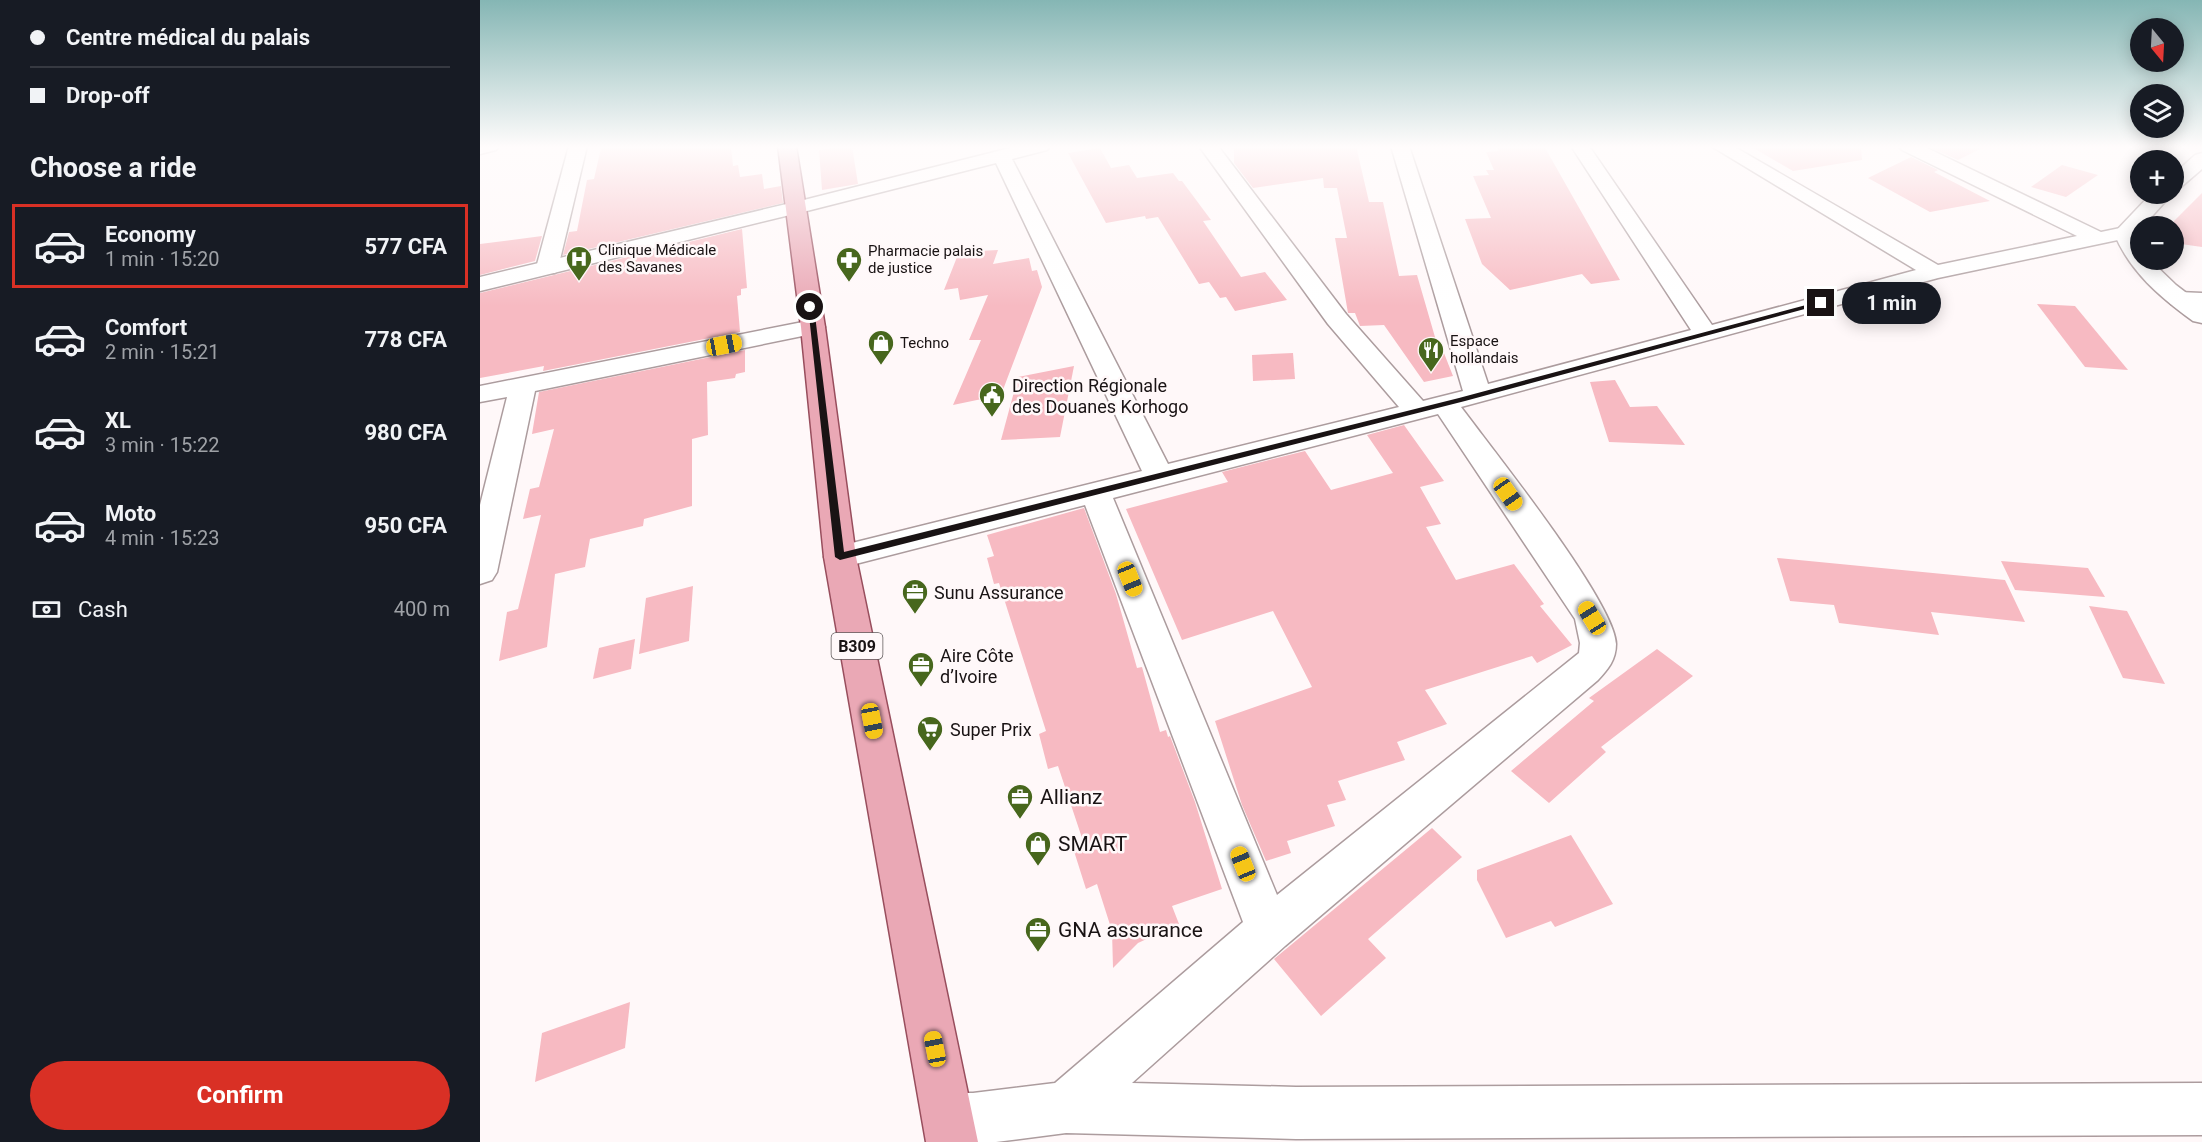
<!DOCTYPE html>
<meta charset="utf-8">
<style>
body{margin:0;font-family:Roboto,sans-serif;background:#242831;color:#f1f3f6;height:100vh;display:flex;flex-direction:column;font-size:22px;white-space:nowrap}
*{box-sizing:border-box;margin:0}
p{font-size:20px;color:#9ea1a6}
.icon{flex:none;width:33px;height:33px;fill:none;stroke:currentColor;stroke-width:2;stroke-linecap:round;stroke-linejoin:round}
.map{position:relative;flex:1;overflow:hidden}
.drawer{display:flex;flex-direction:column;background:#171b24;width:480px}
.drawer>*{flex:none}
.guide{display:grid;align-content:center;height:132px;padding:0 30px;background:#171b24}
.needle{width:39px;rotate:162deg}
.fabs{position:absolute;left:1650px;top:18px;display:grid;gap:12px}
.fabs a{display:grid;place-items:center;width:54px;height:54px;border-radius:50%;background:#171b24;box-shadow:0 3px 15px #0003;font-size:30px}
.end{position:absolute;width:27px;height:27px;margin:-14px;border:8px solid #191314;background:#fff;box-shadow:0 0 0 3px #fff}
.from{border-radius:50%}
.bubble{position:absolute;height:42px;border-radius:21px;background:#171b24;box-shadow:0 3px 15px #0003;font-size:20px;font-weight:700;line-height:42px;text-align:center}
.car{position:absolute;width:18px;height:36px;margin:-18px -9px;border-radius:8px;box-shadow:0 0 4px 2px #0007;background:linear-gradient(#f5c518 24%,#345 0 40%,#f5c518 0 76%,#345 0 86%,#f5c518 0)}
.guide b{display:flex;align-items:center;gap:21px;height:57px;font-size:22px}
.guide b+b{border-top:2px solid #363941}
.guide i{width:15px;height:15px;background:#f1f3f6}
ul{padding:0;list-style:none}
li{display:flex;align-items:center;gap:18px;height:84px;margin:0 12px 9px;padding:0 18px;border:3px solid transparent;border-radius:0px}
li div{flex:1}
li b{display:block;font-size:22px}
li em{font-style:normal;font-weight:700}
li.current{border-color:#d93025}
li>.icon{width:54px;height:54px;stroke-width:1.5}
h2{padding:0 30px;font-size:27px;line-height:72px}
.pay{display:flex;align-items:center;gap:15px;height:66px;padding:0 30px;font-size:22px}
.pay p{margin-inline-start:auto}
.action{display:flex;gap:12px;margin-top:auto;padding:12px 30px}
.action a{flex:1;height:69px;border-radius:36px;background:#d93025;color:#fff;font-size:24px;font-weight:700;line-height:69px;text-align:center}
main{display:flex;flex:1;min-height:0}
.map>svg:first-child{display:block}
.building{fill:#f7bac2}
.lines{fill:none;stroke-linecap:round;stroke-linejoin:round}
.street-casing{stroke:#ac9c9e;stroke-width:3}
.secondary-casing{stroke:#ac9c9e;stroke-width:3}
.primary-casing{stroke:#984e5d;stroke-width:3}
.street{fill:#fff;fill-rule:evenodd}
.secondary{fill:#fff;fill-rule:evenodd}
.primary{fill:#eaa8b5;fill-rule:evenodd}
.route{fill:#191314}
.labels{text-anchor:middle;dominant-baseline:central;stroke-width:5;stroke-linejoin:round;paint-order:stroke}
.far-poi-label{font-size:15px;fill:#191314;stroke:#fff8f9;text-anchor:start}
.shield{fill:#fff8f9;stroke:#5e5859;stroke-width:1.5}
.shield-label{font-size:16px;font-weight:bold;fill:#191314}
.poi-label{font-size:18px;fill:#191314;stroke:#fff8f9;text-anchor:start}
.near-poi-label{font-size:21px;fill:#191314;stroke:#fff8f9;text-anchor:start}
</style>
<main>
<section class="drawer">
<div class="guide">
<b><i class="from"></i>Centre médical du palais</b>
<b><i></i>Drop-off</b>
</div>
<h2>Choose a ride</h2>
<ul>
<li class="current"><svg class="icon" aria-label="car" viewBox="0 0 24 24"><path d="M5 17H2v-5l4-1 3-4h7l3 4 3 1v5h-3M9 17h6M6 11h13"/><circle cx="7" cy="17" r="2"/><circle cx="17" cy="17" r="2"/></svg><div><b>Economy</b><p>1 min · 15:20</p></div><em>577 CFA</em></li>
<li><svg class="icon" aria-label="car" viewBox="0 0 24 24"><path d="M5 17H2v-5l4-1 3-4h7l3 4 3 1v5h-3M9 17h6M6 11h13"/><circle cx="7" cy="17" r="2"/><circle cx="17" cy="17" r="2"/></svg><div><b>Comfort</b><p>2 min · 15:21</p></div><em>778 CFA</em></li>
<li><svg class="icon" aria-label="car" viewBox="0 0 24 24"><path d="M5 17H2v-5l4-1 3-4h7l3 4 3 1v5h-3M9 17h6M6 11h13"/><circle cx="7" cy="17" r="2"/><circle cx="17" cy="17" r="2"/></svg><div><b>XL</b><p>3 min · 15:22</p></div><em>980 CFA</em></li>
<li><svg class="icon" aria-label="car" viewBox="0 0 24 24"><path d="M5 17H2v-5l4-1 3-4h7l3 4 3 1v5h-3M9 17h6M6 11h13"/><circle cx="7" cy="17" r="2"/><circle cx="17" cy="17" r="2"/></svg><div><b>Moto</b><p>4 min · 15:23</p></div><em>950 CFA</em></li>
</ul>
<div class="pay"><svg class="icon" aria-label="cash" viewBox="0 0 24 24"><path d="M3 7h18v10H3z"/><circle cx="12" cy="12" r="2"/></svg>Cash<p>400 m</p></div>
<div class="action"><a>Confirm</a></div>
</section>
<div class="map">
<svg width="1722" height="1142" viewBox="0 0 1722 1142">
<rect width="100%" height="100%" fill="#fff8f9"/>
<g class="building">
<path d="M130,146H251L253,166L258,165L260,177L282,174L284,189L301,186L303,203L83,255L89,232L97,231L107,180L114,179L121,148Z"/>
<path d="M372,146L378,184L342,190L339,150Z"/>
<path d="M754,146H876L889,202H903L919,276L937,275L957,344L960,343L973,376L944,382L904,325L880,326L875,313H868L855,238H867L857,188H844L843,178L773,188L754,163Z"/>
<path d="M1016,146H1064L1140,280L1111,284L1102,274L1030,290L1002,264L985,219L1011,218L993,176L1009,175L1006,170H1014L1006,152L1019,151Z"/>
<path d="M1270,146H1381L1382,160L1313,171Z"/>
<path d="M1454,146H1506L1478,160L1451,148Z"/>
<path d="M620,148L631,168L649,165L657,178L693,173L699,181H702L731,220L723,221L761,277L785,272L807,300L755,311L746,297L740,298L729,282L719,284L678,217L666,219L665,216L626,223L588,153Z"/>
<path d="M1431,157L1458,170L1454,172L1510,201L1450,212L1388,178Z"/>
<path d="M1582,165L1618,175L1586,197L1551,187Z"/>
<path d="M1722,193V247L1694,243V221Z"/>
<path d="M262,229L267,288L261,289V295L257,296L260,332L63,371L64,366L0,378V293Z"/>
<path d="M62,236L55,261L0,275V244Z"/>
<path d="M518,250L513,264L549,258L552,271L557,270L562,287L521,395L473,405L501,340H489L508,295L480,300L478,288L464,290L479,252Z"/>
<path d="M1557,304L1595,306L1648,370L1605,367Z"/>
<path d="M265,350V372L256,374L255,378L227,382L228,435L212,439V506L164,519L163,526L110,539L105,567L75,574L67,647L19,661L27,612L38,609L61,515L43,519L50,489L59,487L74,429L52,434L59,392Z"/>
<path d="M813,353L815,379L773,381L772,355Z"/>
<path d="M594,366L580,437L521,440L538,377Z"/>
<path d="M1135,380L1150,407L1177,406L1205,445L1129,442L1110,382Z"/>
<path d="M924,425L964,481L940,487L961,524L946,527L976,580L1034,564L1064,604L1060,606L1092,645L1057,663L1052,656L945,690L967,724L917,742L925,760L858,781L866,800L847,805L855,826L807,841L811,853L786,861L762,805L735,721L832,687L793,611L702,640L646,509L748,482L742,472L825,451L851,490L913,473L887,435Z"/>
<path d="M604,508L636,594L657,668L662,667L680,732L686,730L688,737L690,736L715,802L742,889L692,906L699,924L658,943L633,968L632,931L617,884L606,889L593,848L604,844L578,766L568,769L559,734L566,731L519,583L514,584L507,558L514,556L507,535Z"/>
<path d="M1297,558L1525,580L1545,622L1451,612L1459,635L1359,623L1354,605L1310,601Z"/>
<path d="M1521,561L1608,568L1625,597L1535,590Z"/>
<path d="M213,586L209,641L159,654L166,598Z"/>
<path d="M1609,606L1647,611L1685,684L1643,678Z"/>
<path d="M155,639L151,669L113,679L119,648Z"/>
<path d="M1177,649L1213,676L1121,747L1126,752L1069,803L1031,771L1114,701L1109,698Z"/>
<path d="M952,828L982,857L888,939L906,958L841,1016L794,959Z"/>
<path d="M1091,835L1133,904L1075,927L1071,921L1026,938L997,880V870Z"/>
<path d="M150,1002L145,1048L55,1082L62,1033Z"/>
</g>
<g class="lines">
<g class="street-casing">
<g id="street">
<path d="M0,146H19L16,150L0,154Z"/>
<path d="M89,146H107L78,268L75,273H59L56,268Z"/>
<path d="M538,146H570L567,150L532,159L688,464L919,407L848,324L719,146H738L866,314L943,401L983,391L911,146H929L1008,384L1211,330L1091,146H1109L1232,325L1436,270L1231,146H1253L1458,265L1597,236L1422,150L1419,146H1443L1621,232L1645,227L1652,229L1656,233L1652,237L1458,278L981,407C1012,449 1135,602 1136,644C1136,660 1128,669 1118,680L805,946L652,1083L816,1087L1722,1083V1135L816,1139L586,1133L516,1142H462L451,1137L443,1119L451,1101L469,1093H493L575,1083L763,922L605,505L360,568L349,565L344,557L349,549L360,546L662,471L516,163L315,214L308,212L305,208L308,204ZM958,414L1095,619L1100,643L1099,653L797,895L633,498Z"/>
<path d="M1699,292L1722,293V307L1691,304L1687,299L1691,294Z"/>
<path d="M333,320L342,322L345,327L342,332L55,391L17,572L12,580L0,584V505L27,397L0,402V386Z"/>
</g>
</g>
<g class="secondary-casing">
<g id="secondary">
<path d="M1722,153V169L1701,187L1694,189V174L1715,155Z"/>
<path d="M1671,194H1692L1656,234L1660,244V260H1670L1696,285L1722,305V323L1713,321C1680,297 1650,272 1634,233Z"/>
<path d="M315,202L322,204L325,208L322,212L0,291V277Z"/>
</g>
</g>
<g class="primary-casing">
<path id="primary" d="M298,146H316L345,327L376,557L498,1142H446L344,557L321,327Z"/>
</g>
<use href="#street" class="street"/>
<use href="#secondary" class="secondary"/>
<use href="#primary" class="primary"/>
</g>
<linearGradient id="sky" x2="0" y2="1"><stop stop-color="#85b6b4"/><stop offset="0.48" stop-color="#fffcfc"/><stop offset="1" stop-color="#fffcfc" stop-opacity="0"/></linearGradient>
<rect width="1722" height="306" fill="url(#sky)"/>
<path class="route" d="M1341,301L1343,304L985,401L360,560L355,557L328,306L334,307L364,552L979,398Z"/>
<defs>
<g id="hospital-pin" transform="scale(1.35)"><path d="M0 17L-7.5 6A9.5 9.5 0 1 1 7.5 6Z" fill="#47671d" stroke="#fff8f9"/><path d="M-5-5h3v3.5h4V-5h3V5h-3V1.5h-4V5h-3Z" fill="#fff"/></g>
<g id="pharmacy-pin" transform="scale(1.35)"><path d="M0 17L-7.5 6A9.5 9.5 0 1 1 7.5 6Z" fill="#47671d" stroke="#fff8f9"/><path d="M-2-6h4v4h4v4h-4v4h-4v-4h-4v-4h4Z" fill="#fff"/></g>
<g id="shop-pin" transform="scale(1.35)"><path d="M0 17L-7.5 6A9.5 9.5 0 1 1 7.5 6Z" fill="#47671d" stroke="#fff8f9"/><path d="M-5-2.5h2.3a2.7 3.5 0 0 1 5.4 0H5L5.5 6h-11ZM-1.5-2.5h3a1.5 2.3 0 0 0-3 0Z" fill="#fff"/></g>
<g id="restaurant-pin" transform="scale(1.35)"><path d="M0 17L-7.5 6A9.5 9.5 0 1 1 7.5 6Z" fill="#47671d" stroke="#fff8f9"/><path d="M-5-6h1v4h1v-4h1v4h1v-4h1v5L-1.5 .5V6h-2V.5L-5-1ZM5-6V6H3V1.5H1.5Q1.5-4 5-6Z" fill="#fff"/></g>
<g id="civic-pin" transform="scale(1.35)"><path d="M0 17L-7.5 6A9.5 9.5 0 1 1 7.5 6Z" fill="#47671d" stroke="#fff8f9"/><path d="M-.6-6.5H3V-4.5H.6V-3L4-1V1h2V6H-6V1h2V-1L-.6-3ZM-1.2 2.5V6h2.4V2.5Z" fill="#fff"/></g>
<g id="office-pin" transform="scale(1.35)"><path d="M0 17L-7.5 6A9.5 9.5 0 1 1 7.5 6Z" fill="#47671d" stroke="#fff8f9"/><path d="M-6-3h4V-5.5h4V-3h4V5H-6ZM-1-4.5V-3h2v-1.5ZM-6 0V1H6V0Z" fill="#fff"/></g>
<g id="supermarket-pin" transform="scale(1.35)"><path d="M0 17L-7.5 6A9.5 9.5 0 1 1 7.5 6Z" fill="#47671d" stroke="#fff8f9"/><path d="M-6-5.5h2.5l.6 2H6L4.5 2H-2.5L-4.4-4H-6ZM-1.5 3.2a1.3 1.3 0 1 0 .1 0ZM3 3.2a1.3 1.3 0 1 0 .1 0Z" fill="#fff"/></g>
</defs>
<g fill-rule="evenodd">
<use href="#hospital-pin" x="99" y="259"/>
<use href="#pharmacy-pin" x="369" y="260"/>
<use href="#shop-pin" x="401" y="343"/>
<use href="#restaurant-pin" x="951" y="350"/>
<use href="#civic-pin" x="512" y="395"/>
<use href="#office-pin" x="435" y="592"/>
<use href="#office-pin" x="441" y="665"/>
<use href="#supermarket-pin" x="450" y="729"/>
<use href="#office-pin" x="540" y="797"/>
<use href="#shop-pin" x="558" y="844"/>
<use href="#office-pin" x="558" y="930"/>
</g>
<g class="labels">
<g class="far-poi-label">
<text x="118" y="250">Clinique Médicale<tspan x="118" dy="17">des Savanes</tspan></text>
<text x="388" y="251">Pharmacie palais<tspan x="388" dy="17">de justice</tspan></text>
<text x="970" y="341">Espace<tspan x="970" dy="17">hollandais</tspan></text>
<text x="420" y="343">Techno</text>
</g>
<rect class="shield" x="351.5" y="633" width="51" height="26" rx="4.5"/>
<g class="shield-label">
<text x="377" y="646">B309</text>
</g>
<g class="poi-label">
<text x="532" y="385">Direction Régionale<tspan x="532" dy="21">des Douanes Korhogo</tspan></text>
<text x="454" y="592">Sunu Assurance</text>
<text x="460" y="655">Aire Côte<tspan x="460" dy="21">d’Ivoire</tspan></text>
<text x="470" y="729">Super Prix</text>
</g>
<g class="near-poi-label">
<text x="560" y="797">Allianz</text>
<text x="578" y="844">SMART</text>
<text x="578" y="930">GNA assurance</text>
</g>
</g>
</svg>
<div class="fabs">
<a><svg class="needle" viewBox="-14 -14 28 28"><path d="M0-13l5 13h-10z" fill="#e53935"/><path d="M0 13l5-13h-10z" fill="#9ea1a6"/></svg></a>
<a><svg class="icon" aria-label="layers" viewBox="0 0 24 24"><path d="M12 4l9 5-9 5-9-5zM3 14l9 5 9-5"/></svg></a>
<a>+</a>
<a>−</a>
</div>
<i class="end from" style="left:330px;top:307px"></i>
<i class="end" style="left:1341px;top:303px"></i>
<div class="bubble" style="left:1362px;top:282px;width:99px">1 min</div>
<i class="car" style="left:244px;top:345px;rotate:79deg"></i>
<i class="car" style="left:1028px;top:494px;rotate:145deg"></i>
<i class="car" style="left:650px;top:579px;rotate:158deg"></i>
<i class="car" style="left:1112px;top:618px;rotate:328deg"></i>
<i class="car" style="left:392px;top:721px;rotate:169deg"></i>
<i class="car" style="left:763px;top:864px;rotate:338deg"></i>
<i class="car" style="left:455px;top:1049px;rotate:349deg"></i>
</div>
</main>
